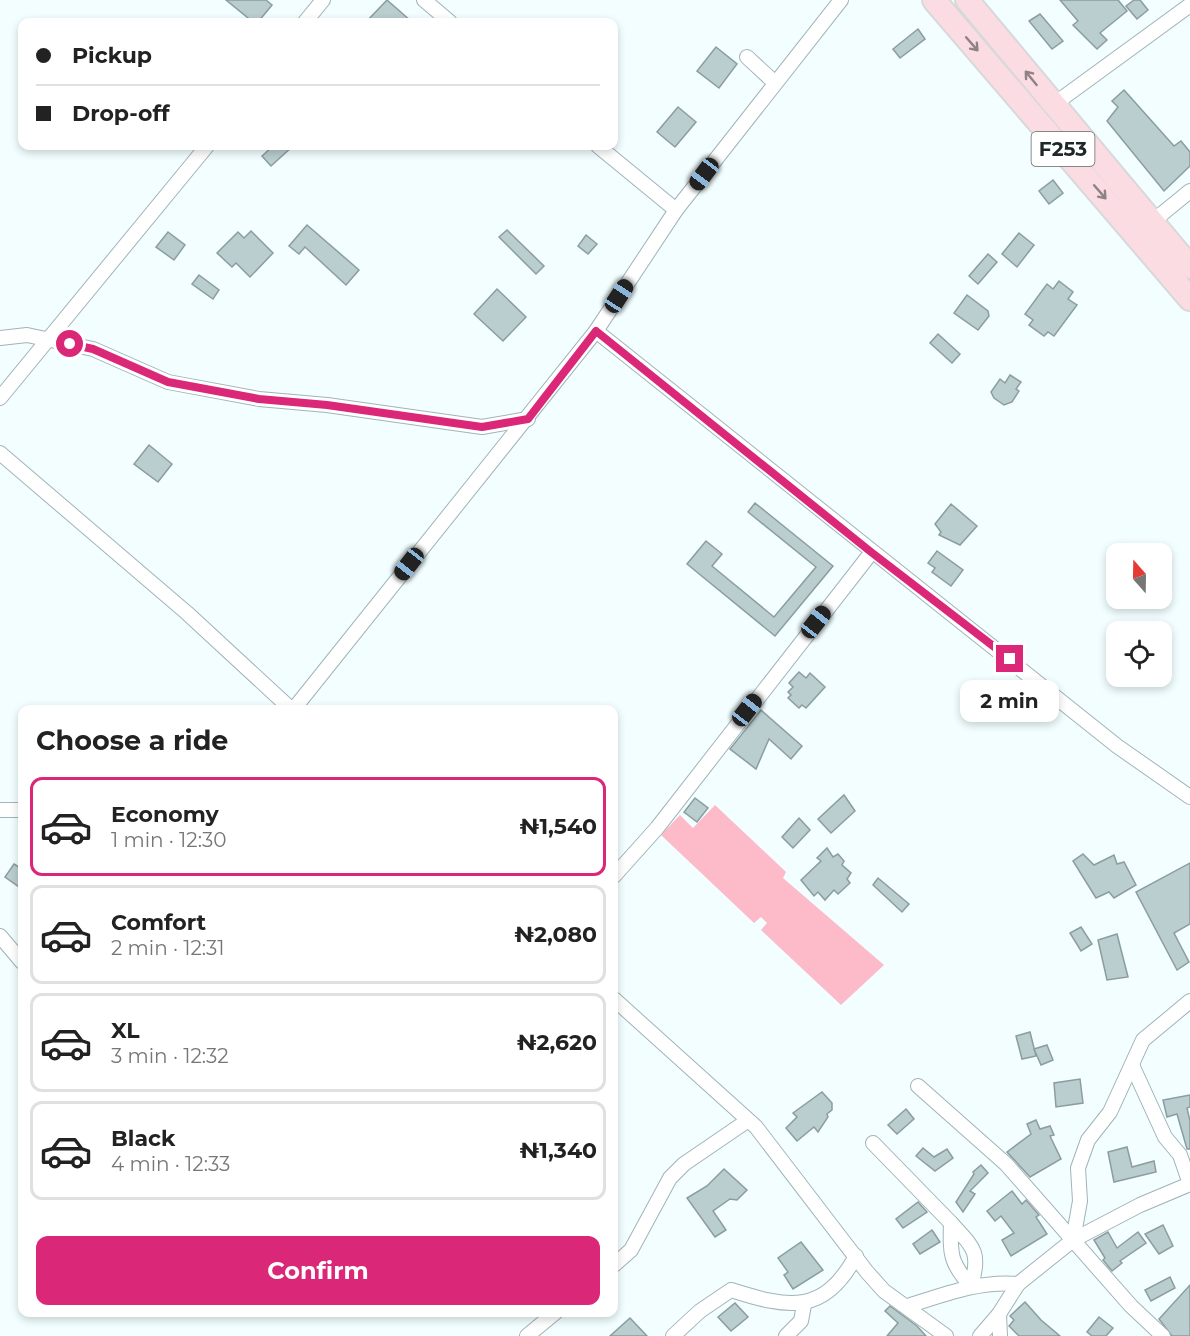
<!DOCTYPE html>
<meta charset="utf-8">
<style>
body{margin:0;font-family:Montserrat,sans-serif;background:#f2f2f2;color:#222;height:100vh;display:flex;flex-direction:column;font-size:22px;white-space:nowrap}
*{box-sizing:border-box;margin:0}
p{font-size:20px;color:#767676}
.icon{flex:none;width:33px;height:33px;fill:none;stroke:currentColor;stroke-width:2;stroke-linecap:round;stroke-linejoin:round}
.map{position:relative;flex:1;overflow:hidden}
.panel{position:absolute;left:18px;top:705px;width:600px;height:612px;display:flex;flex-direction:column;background:#fff;border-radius:12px;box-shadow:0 3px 9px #0003}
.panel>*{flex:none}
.banner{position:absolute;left:18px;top:18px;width:600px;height:132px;border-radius:12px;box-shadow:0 3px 9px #0003;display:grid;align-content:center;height:132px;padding:0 18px;background:#fff}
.needle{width:39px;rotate:340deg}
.controls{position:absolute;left:1106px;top:543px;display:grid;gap:12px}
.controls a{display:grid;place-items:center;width:66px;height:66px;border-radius:12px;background:#fff;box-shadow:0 3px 9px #0003;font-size:30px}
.end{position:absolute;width:27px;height:27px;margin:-14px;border:8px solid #db2777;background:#fff;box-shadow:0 0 0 3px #fff}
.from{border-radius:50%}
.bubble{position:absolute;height:42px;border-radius:12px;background:#fff;box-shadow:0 3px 9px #0003;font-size:20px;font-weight:700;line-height:42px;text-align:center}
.car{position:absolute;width:18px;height:36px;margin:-18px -9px;border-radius:8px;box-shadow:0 0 4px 2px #0007;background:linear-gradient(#222 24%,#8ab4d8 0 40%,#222 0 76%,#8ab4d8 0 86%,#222 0)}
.banner b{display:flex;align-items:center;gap:21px;height:57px;font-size:22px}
.banner b+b{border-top:2px solid #e0e0e0}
.banner i{width:15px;height:15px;background:#222}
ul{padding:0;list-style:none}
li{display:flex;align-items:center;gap:18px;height:99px;margin:0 12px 9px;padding:0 6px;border:3px solid #e0e0e0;border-radius:12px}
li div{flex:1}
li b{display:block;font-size:22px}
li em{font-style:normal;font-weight:700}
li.selected{border-color:#db2777}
li>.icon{width:54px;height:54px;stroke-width:1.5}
h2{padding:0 18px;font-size:27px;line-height:72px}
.cta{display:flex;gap:12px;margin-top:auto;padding:12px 18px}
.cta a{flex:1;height:69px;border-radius:12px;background:#db2777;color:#fff;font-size:24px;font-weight:700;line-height:69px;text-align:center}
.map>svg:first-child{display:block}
.green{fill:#fdbac9}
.building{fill:#bacdcf;stroke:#8b9d9f;stroke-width:1.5}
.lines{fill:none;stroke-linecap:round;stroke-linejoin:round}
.minor-casing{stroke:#a2b4b6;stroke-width:16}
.primary-casing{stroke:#d7d8d8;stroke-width:26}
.minor{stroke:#fff;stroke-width:14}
.primary{stroke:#fbdce3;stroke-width:22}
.oneway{stroke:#8e8286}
.route{stroke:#db2777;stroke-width:8}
.labels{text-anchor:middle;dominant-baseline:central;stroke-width:6;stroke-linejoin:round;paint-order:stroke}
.shield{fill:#fff;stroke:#636868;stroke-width:1.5}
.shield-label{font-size:20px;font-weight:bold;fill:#202728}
</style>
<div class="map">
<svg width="1190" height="1336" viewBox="0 0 1190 1336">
<rect width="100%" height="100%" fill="#f2feff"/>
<path class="green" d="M715,805L786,872L783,878L884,965L841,1005L761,930L767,923L761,917L754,923L661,835L680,815L693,828Z"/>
<g class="building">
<path d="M226,0H266L272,5L258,22H253Z"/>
<path d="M387,0L412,22H366Z"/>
<path d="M1060,0H1118L1127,11L1100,33L1107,40L1097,49L1073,25L1078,21Z"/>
<path d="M1134,0H1140L1148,10L1137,19L1126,6Z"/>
<path d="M1040,14L1063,41L1052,49L1029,21Z"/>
<path d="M918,29L925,39L900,58L893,49Z"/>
<path d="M716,47L737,64L719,88L697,71Z"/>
<path d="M1124,90L1174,146L1181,141L1190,152V166L1164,191L1107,121L1118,107L1112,101Z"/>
<path d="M678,107L696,122L675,147L657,132Z"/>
<path d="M273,146H293L271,166L262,156Z"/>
<path d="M1053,180L1063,193L1049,204L1039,191Z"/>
<path d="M307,225L359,270L346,285L305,247L299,254L289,246Z"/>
<path d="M507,230L544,266L536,274L499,237Z"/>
<path d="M251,231L273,253L250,277L236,263L232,267L217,253L238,232L244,238Z"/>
<path d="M168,232L185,245L174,260L156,247Z"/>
<path d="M1019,233L1034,245L1017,267L1002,254Z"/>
<path d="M586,235L597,244L588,254L578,246Z"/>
<path d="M988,254L997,262L978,284L969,276Z"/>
<path d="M199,275L219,290L213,299L192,284Z"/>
<path d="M1059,281L1073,292L1068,299L1077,305L1054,336L1048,332L1044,336L1029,325L1033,320L1025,314L1047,284L1053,289Z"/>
<path d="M497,289L526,317L503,341L474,314Z"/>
<path d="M967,295L988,311L989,316L978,330L954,313Z"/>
<path d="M938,334L960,354L952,363L930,343Z"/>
<path d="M1010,375L1021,382L1016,389L1019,391L1012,402L1004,405L994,398L991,392L1000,379L1005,383Z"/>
<path d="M149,445L172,464L158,482L134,464Z"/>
<path d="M755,503L833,566L775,636L687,564L706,541L722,554L712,566L774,617L816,567L748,512Z"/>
<path d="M951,504L977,526L960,545L939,535L941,532L935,524Z"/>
<path d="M937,551L963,570L951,586L932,572L935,568L928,563Z"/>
<path d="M799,672L806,678L810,673L825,687L806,708L802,705L799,708L788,698L791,695L788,692L793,687L789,683Z"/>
<path d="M761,710L802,746L791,759L769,739L756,769L730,749Z"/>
<path d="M844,795L855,811L831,833L818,819Z"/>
<path d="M695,798L708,808L697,822L684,812Z"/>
<path d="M799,818L810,830L793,848L782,837Z"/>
<path d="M827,848L833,857L838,854L844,861L842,865L851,873L847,879L850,883L838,894L834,890L825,900L818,892L814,896L801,880L821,861L817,858Z"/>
<path d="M1083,854L1094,865L1114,855L1117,864L1124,862L1136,885L1114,898L1109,892L1096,898L1073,861Z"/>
<path d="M1190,863V924L1174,933L1189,962L1177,970L1136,892Z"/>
<path d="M14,864L22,869V889L5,877Z"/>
<path d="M878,878L909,904L902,912L873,885Z"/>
<path d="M1081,927L1092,944L1081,951L1070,933Z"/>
<path d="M1117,934L1128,977L1107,980L1098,940Z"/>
<path d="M1030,1032L1036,1056L1022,1059L1016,1036Z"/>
<path d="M1047,1045L1053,1060L1041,1065L1034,1049Z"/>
<path d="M1080,1079L1083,1103L1056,1107L1054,1083Z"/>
<path d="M822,1092L832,1103V1110L827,1114L828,1117L818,1132L814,1127L797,1141L786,1128L797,1117L793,1113Z"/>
<path d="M1190,1095V1107L1187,1108L1190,1121V1149H1187L1177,1114L1167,1117L1163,1100Z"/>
<path d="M906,1109L914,1119L897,1134L888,1125Z"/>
<path d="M1036,1120L1040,1129L1050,1126L1054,1135L1050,1136L1061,1159L1030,1177L1007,1152L1031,1134L1027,1124Z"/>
<path d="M1127,1147L1132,1167L1154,1161L1156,1172L1114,1182L1108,1152Z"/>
<path d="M923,1148L934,1157L947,1149L953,1158L935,1171L916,1156Z"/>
<path d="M981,1165L988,1173L970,1191L975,1194L963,1212L956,1202L974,1174L973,1172Z"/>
<path d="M724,1169L747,1190L737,1200L730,1199L713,1211L726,1230L715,1237L687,1198L707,1186Z"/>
<path d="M1012,1191L1022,1204L1026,1200L1039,1215L1036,1217L1047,1234L1011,1256L1002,1240L1014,1233L1001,1216L995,1221L987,1211Z"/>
<path d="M918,1202L927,1212L903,1228L896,1219Z"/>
<path d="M1163,1225L1173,1246L1159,1254L1145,1234Z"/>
<path d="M932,1230L940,1242L920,1254L913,1244Z"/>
<path d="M1108,1232L1117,1248L1138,1232L1146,1243L1120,1261L1122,1263L1112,1271L1103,1260L1105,1258L1094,1240Z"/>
<path d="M801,1242L823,1270L793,1289L784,1275L788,1272L778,1258Z"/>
<path d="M1170,1277L1175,1288L1151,1301L1145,1290Z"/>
<path d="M1190,1285V1336H1172L1159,1319Z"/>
<path d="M1025,1302L1041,1320L1060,1336H1019L1009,1326L1014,1320L1010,1316Z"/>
<path d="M735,1303L748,1317L731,1331L718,1317Z"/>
<path d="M890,1306L917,1326L926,1336H887L898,1323L885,1311Z"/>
<path d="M1099,1317L1113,1328L1106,1336H1092L1087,1332Z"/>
<path d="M630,1318L647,1336H610Z"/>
</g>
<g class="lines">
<g class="minor-casing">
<g id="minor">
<path d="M424,0L450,22"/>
<path d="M305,22L323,0"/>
<path d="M747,57L774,82"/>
<path d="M1053,105L1190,5"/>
<path d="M598,146L676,210"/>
<path d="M1152,222L1190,191"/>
<path d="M596,331L1117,746L1190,797"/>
<path d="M0,338L27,335L93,349L168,382L259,399L327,405L482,427L528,419"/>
<path d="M0,398L207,146"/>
<path d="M0,453L187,613L292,710"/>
<path d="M293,710L596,331L676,210L841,0"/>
<path d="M0,810H22"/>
<path d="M614,876L657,828L871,553"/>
<path d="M0,936L22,962"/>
<path d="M614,999L756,1127L867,1272L884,1291L946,1336"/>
<path d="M918,1086L1006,1164L1131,1306L1163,1336"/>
<path d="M873,1143L951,1223"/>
<path d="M951,1223C974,1248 981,1252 971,1286C950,1263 950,1254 951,1223Z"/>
<path d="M1073,1240L1080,1201L1078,1168L1088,1140L1110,1112L1143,1040L1190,1001"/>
<path d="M614,1265L631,1250L670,1178L684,1164L747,1121"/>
<path d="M908,1306C945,1294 978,1281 1018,1284L1073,1240L1140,1205L1190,1184L1180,1155L1165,1137L1132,1065"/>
<path d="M527,1336L556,1312"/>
<path d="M673,1336L700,1311L731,1290C788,1308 823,1316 856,1256"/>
<path d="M786,1336L801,1321L804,1305"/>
<path d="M980,1336L999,1314"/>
<path d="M1000,1336L999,1314L1018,1284"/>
</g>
</g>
<g class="primary-casing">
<g id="primary">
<path d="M934,0L1190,299"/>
<path d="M967,0L1190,267"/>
</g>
</g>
<use href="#minor" class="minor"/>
<use href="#primary" class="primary"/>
</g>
<defs><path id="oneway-shaft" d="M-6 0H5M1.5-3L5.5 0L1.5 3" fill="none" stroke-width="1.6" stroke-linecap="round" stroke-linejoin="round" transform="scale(1.5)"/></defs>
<g class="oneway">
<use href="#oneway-shaft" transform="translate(972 44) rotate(49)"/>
<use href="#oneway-shaft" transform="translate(1031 78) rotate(-129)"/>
<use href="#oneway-shaft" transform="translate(1100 192) rotate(49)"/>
</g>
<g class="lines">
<path class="route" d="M70,344L93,349L168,382L259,399L327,405L482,427L528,419L596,331L871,552L1010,659"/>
</g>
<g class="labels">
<rect class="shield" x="1031.5" y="132" width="63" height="34" rx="4.5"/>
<g class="shield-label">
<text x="1063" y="149">F253</text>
</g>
</g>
</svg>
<div class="controls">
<a><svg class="needle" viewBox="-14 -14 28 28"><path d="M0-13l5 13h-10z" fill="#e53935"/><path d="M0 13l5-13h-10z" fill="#767676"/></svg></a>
<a><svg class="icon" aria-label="locate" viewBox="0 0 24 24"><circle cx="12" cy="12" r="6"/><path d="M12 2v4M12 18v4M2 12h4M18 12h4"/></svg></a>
</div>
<i class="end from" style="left:70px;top:344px"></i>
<i class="end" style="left:1010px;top:659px"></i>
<div class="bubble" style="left:960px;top:680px;width:99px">2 min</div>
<i class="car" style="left:704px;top:174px;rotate:217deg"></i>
<i class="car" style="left:619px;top:296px;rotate:33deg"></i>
<i class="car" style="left:409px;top:564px;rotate:218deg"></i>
<i class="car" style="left:816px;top:622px;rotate:38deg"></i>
<i class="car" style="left:747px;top:710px;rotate:38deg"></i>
<div class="banner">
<b><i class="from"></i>Pickup</b>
<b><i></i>Drop-off</b>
</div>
<section class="panel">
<h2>Choose a ride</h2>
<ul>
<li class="selected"><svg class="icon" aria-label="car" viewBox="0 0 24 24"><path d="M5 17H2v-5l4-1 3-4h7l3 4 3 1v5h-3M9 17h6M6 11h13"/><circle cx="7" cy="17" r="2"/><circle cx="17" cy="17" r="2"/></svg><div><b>Economy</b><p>1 min · 12:30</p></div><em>₦1,540</em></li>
<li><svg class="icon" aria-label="car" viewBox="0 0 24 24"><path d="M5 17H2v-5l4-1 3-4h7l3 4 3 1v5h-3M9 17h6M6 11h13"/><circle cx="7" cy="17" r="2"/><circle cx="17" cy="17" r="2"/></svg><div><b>Comfort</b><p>2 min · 12:31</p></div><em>₦2,080</em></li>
<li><svg class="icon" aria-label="car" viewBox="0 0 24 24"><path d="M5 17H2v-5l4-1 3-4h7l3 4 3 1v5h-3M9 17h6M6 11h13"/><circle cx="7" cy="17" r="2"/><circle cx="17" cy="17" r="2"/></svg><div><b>XL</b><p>3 min · 12:32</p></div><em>₦2,620</em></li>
<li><svg class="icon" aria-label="car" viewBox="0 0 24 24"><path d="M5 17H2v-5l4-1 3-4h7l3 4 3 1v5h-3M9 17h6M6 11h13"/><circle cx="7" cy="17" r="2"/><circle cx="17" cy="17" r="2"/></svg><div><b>Black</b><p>4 min · 12:33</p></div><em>₦1,340</em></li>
</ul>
<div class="cta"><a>Confirm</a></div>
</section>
</div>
